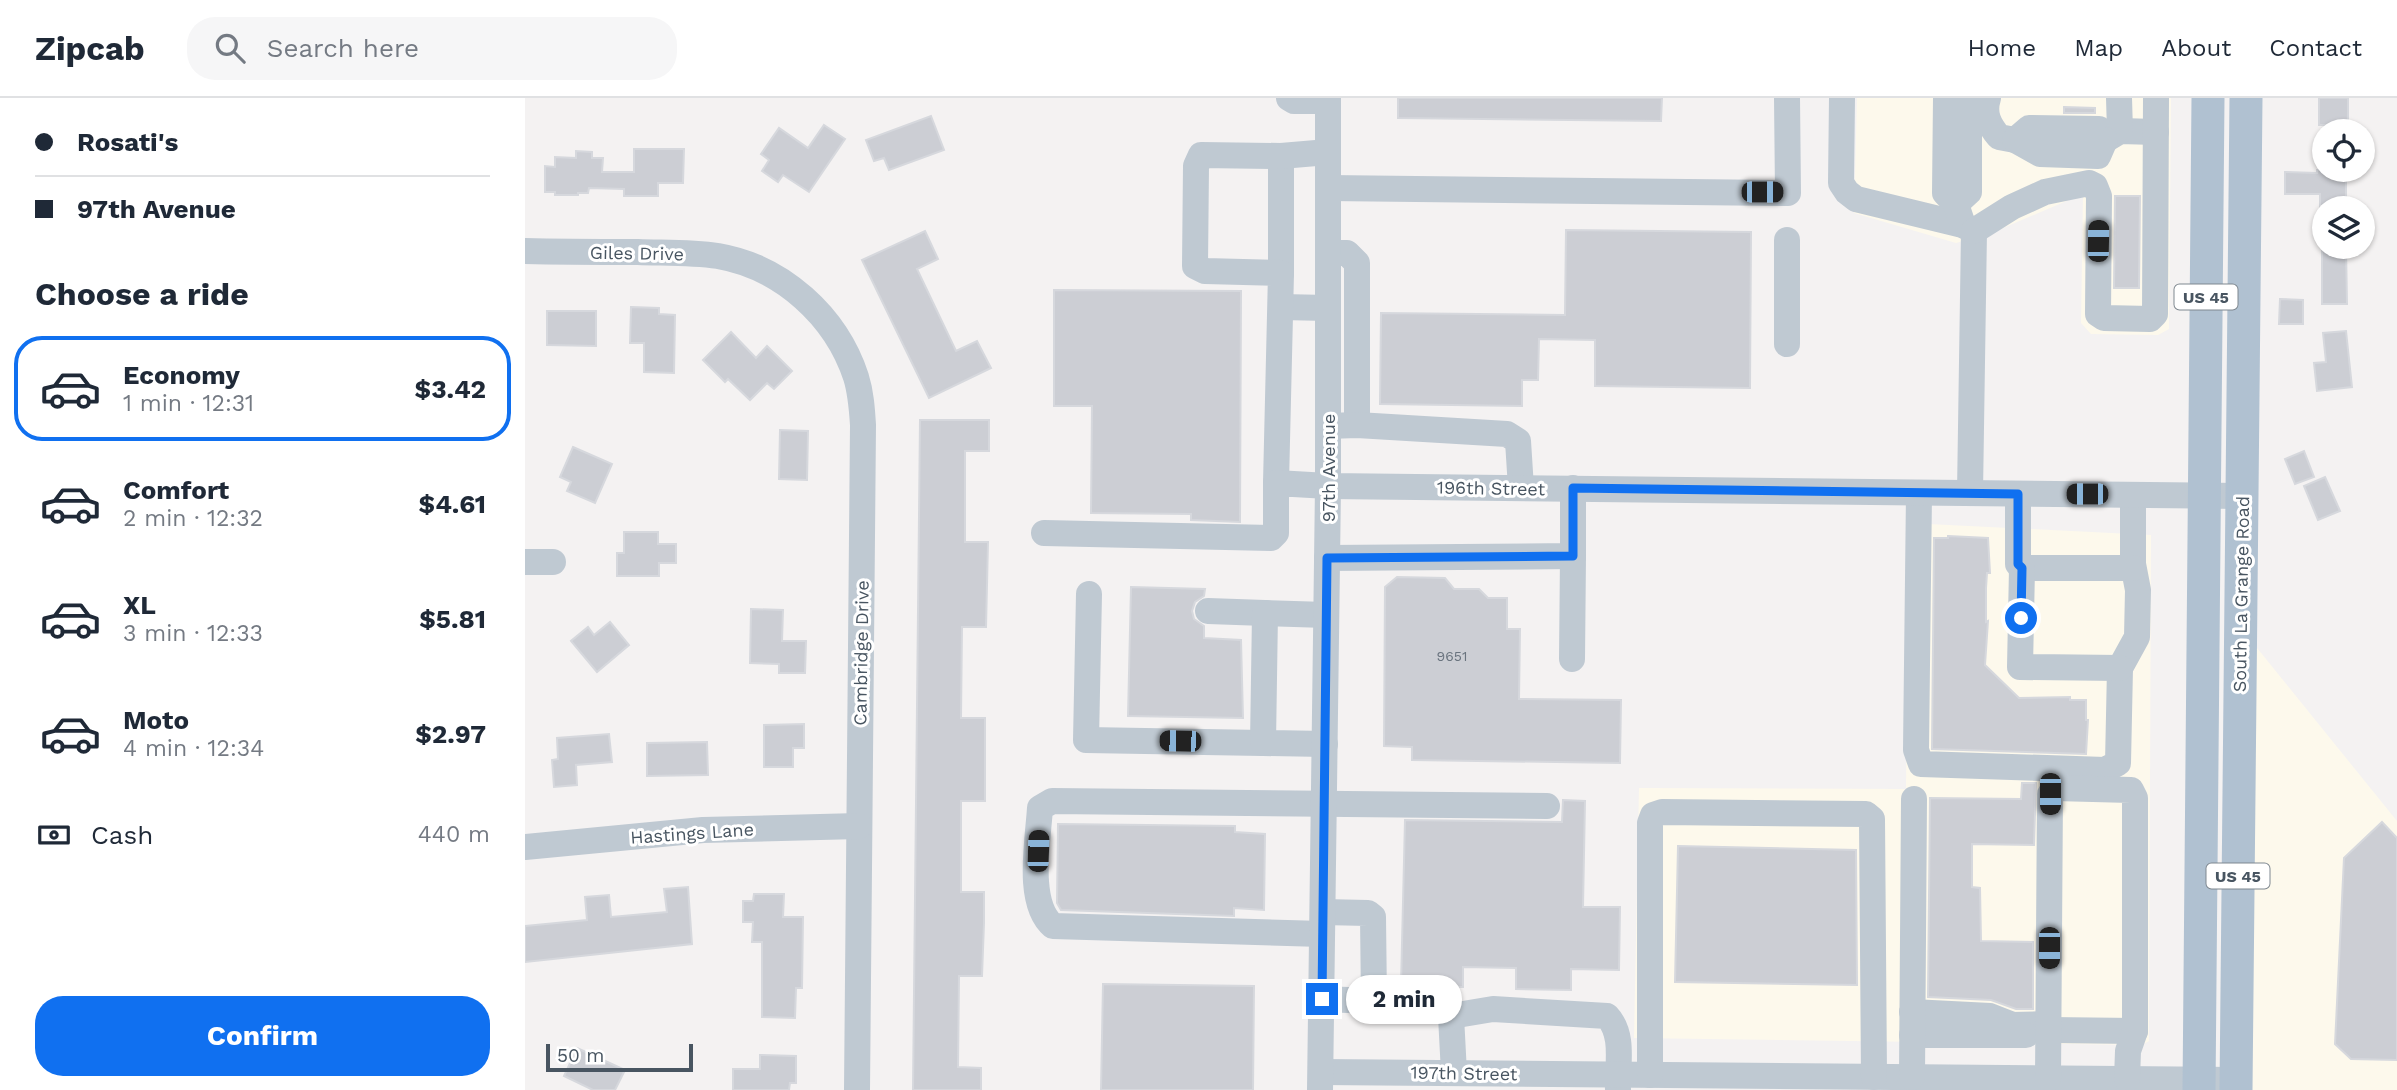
<!DOCTYPE html>
<meta charset="utf-8">
<style>
body{margin:0;font-family:"Work Sans",sans-serif;background:#f6f6f7;color:#1f2937;height:100vh;display:flex;flex-direction:column;font-size:26px;white-space:nowrap}
*{box-sizing:border-box;margin:0}
p{font-size:23px;color:#747a83}
.icon{flex:none;width:38px;height:38px;fill:none;stroke:currentColor;stroke-width:2;stroke-linecap:round;stroke-linejoin:round}
.map{position:relative;flex:1;overflow:hidden}
.sheet{display:flex;flex-direction:column;background:#fff;width:525px}
.sheet>*{flex:none}
.banner{display:grid;align-content:center;height:154px;padding:0 35px;background:#fff}
.tools{position:absolute;left:1787px;top:21px;display:grid;gap:14px}
.tools a{display:grid;place-items:center;width:63px;height:63px;border-radius:50%;background:#fff;box-shadow:0 2px 5px #0004;font-size:35px}
.scale{position:absolute;left:21px;bottom:18px;width:147px;box-sizing:border-box;padding-left:7px;border:4px solid #485561;border-top:0;font-size:19px;line-height:24px;white-space:nowrap;color:#485561;-webkit-text-stroke:5px #fff;paint-order:stroke}
.end{position:absolute;width:32px;height:32px;margin:-16px;border:9px solid #1070f0;background:#fff;box-shadow:0 0 0 4px #fff}
.from{border-radius:50%}
.bubble{position:absolute;height:49px;border-radius:24px;background:#fff;box-shadow:0 2px 5px #0004;font-size:23px;font-weight:700;line-height:49px;text-align:center}
.car{position:absolute;width:21px;height:42px;margin:-21px -10px;border-radius:9px;box-shadow:0 0 5px 2px #0007;background:linear-gradient(#222 24%,#8ab4d8 0 40%,#222 0 76%,#8ab4d8 0 86%,#222 0)}
.banner b{display:flex;align-items:center;gap:24px;height:66px;font-size:26px}
.banner b+b{border-top:2px solid #e0e1e3}
.banner i{width:18px;height:18px;background:#1f2937}
ul{padding:0;list-style:none}
li{display:flex;align-items:center;gap:21px;height:105px;margin:0 14px 10px;padding:0 21px;border:4px solid transparent;border-radius:28px}
li div{flex:1}
li b{display:block;font-size:26px}
li em{font-style:normal;font-weight:700}
li.selected{border-color:#1070f0}
li>.icon{width:63px;height:63px;stroke-width:1.5}
h2{padding:0 35px;font-size:32px;line-height:84px}
.pay{display:flex;align-items:center;gap:18px;height:77px;padding:0 35px;font-size:26px}
.pay p{margin-inline-start:auto}
.action{display:flex;gap:14px;margin-top:auto;padding:14px 35px}
.action a{flex:1;height:80px;border-radius:28px;background:#1070f0;color:#fff;font-size:28px;font-weight:700;line-height:80px;text-align:center}
header{display:flex;align-items:center;gap:42px;box-sizing:border-box;height:98px;padding:0 35px;background:#fff;border-bottom:2px solid #e0e1e3}
header strong{font-size:33px}
nav{display:flex;gap:38px;margin-inline-start:auto;font-size:24px}
.search{width:490px;height:63px;background:#f6f6f7;display:flex;align-items:center;gap:18px;box-sizing:border-box;padding:0 24px;border-radius:28px;color:#747a83;font-size:26px}
main{display:flex;flex:1;min-height:0}
.map>svg:first-child{display:block}
.commercial{fill:#fdf9ec}
.building{fill:#ccced4;stroke:#d6d8dd;stroke-width:2}
.lines{fill:none;stroke-linecap:round;stroke-linejoin:round}
.minor{stroke:#bfc9d2;stroke-width:26}
.major{stroke:#b0c1d1;stroke-width:33}
.route{stroke:#1070f0;stroke-width:9}
.labels{text-anchor:middle;dominant-baseline:central;stroke-width:6;stroke-linejoin:round;paint-order:stroke}
.number-label{font-size:14px;fill:#69737e}
.shield{fill:#fff;stroke:#7f8890;stroke-width:2}
.shield-label{font-size:16px;font-weight:bold;fill:#485561}
.street-label{font-size:18px;fill:#485561;stroke:#fff}
</style>
<header>
<strong>Zipcab</strong>
<div class="search"><svg class="icon" aria-label="search" viewBox="0 0 24 24"><circle cx="10" cy="10" r="6"/><path d="M15 15l6 6"/></svg>Search here</div>
<nav><a>Home</a><a>Map</a><a>About</a><a>Contact</a></nav>
</header>
<main>
<section class="sheet">
<div class="banner">
<b><i class="from"></i>Rosati's</b>
<b><i></i>97th Avenue</b>
</div>
<h2>Choose a ride</h2>
<ul>
<li class="selected"><svg class="icon" aria-label="car" viewBox="0 0 24 24"><path d="M5 17H2v-5l4-1 3-4h7l3 4 3 1v5h-3M9 17h6M6 11h13"/><circle cx="7" cy="17" r="2"/><circle cx="17" cy="17" r="2"/></svg><div><b>Economy</b><p>1 min · 12:31</p></div><em>$3.42</em></li>
<li><svg class="icon" aria-label="car" viewBox="0 0 24 24"><path d="M5 17H2v-5l4-1 3-4h7l3 4 3 1v5h-3M9 17h6M6 11h13"/><circle cx="7" cy="17" r="2"/><circle cx="17" cy="17" r="2"/></svg><div><b>Comfort</b><p>2 min · 12:32</p></div><em>$4.61</em></li>
<li><svg class="icon" aria-label="car" viewBox="0 0 24 24"><path d="M5 17H2v-5l4-1 3-4h7l3 4 3 1v5h-3M9 17h6M6 11h13"/><circle cx="7" cy="17" r="2"/><circle cx="17" cy="17" r="2"/></svg><div><b>XL</b><p>3 min · 12:33</p></div><em>$5.81</em></li>
<li><svg class="icon" aria-label="car" viewBox="0 0 24 24"><path d="M5 17H2v-5l4-1 3-4h7l3 4 3 1v5h-3M9 17h6M6 11h13"/><circle cx="7" cy="17" r="2"/><circle cx="17" cy="17" r="2"/></svg><div><b>Moto</b><p>4 min · 12:34</p></div><em>$2.97</em></li>
</ul>
<div class="pay"><svg class="icon" aria-label="cash" viewBox="0 0 24 24"><path d="M3 7h18v10H3z"/><circle cx="12" cy="12" r="2"/></svg>Cash<p>440 m</p></div>
<div class="action"><a>Confirm</a></div>
</section>
<div class="map">
<svg width="1872" height="992" viewBox="0 0 1872 992">
<rect width="100%" height="100%" fill="#f4f2f2"/>
<g class="commercial">
<path d="M1332,0H1646L1644,231L1633,237L1566,236L1556,225L1558,96L1471,133L1431,145L1329,115Z"/>
<path d="M1383,425L1626,437L1624,943L1617,947L1109,940L1114,690L1381,691Z"/>
<path d="M1724,540L1872,723V992H1719Z"/>
</g>
<g class="building">
<path d="M873,0H1137L1136,23L873,20Z"/>
<rect x="1794" y="0" width="29" height="27"/>
<path d="M1539,9L1570,10V15H1539Z"/>
<path d="M406,18L419,52L364,72L359,60L349,63L341,42Z"/>
<path d="M299,27L320,41L284,94L258,77L253,84L237,73L244,62L236,56L254,30L283,50Z"/>
<path d="M109,51H159L158,85H133V98H99V91L64,90L63,95H53V97H30V94H20V68L30,69V59L51,60V53L67,54V60H78L77,74H109Z"/>
<path d="M1792,72H1821V110H1795V96H1760V74L1792,75Z"/>
<path d="M1590,98H1615L1614,190H1589Z"/>
<path d="M1041,132L1226,134L1225,290L1070,288V242L1014,241L1013,282H997V308L855,306L856,215L1040,217Z"/>
<path d="M400,133L413,161L392,171L431,253L452,243L466,270L404,300L337,162Z"/>
<path d="M1797,149H1821L1822,206H1797Z"/>
<path d="M529,192L716,193L715,424L666,422V416L566,415L567,308H529Z"/>
<path d="M1755,201L1778,202V226H1754Z"/>
<path d="M106,209L134,210V216L150,217L149,275L119,274V245H105Z"/>
<path d="M22,213H71V248L22,247Z"/>
<path d="M1821,233L1827,289L1792,293L1789,265L1801,264L1798,235Z"/>
<path d="M206,234L231,260L242,248L267,273L249,291L242,285L225,302L203,281L200,284L178,262Z"/>
<path d="M395,322H464V353H440V444H463L461,529H437L436,620H460V703H436V794H459V825L457,878H434L433,969L456,970V992H388Z"/>
<path d="M255,332L283,333L282,382L254,381Z"/>
<path d="M48,349L87,366L70,405L42,393L46,384L35,379Z"/>
<path d="M1779,353L1789,379L1770,386L1760,361Z"/>
<path d="M1800,379L1815,413L1793,422L1779,388Z"/>
<path d="M99,434H133V446H151V465H134V478H92V455H99Z"/>
<path d="M1423,438L1463,440L1465,475H1462L1461,490V524L1463,523L1460,567L1494,600L1545,599V602H1561V622H1563L1561,656L1407,651L1409,440H1423Z"/>
<path d="M872,479L920,480L929,491H954L963,500H982V531H995L994,601L1096,602L1095,665L887,662V649L859,648L860,489Z"/>
<path d="M606,489L680,491L679,498L670,504L667,513L669,521L679,528V540L716,542L718,620L603,618Z"/>
<path d="M226,511L258,512L257,543H281L280,575H254V566L225,565Z"/>
<path d="M85,524L104,547L72,574L46,543L63,529L69,537Z"/>
<path d="M279,626V650H268V669H239V627Z"/>
<path d="M84,636L87,664L51,667L52,687L29,689L27,662L33,661L32,640Z"/>
<path d="M182,644L183,677L122,678V645Z"/>
<path d="M1497,685H1511L1509,747L1447,746V789L1455,790L1456,843L1508,844V911H1491L1466,902L1403,899L1405,700L1496,701Z"/>
<path d="M1038,702L1060,703L1058,809H1095L1094,872L1046,871V892L991,891V870L938,869V889L876,887L880,722L1037,724Z"/>
<path d="M1857,724L1872,740V962L1826,961L1810,946L1819,760Z"/>
<path d="M533,726L710,728V734L740,736L739,812L709,810V818L536,812L532,805Z"/>
<path d="M1153,748L1331,752L1332,887L1150,884Z"/>
<path d="M163,789L167,846L0,864V828L62,822L60,799L84,797L86,819L142,814L139,791Z"/>
<path d="M229,796H259L258,819H278L277,890H271L270,920L237,919V844H227L228,824H218V803H228Z"/>
<path d="M578,886L729,888L728,992H576Z"/>
<path d="M52,950L100,972L90,992H68L39,978Z"/>
<path d="M235,957L271,958V985H265L264,992H208V971H235Z"/>
</g>
<g class="lines">
<g class="minor">
<path d="M764,0L769,3H803"/>
<path d="M1317,0L1316,85L1322,94L1331,101L1438,127L1449,133L1445,395"/>
<path d="M1421,0L1420,95L1431,106"/>
<path d="M1463,0C1458,16 1464,27 1474,39L1490,42L1504,30L1574,31L1580,42L1595,33L1631,34"/>
<path d="M1594,0L1595,33"/>
<path d="M1490,42H1580L1573,58L1515,56Z"/>
<path d="M756,58V175"/>
<path d="M803,90L1263,95L1262,0"/>
<path d="M1438,127L1431,106L1444,94V0"/>
<path d="M1449,133L1487,109L1520,94L1564,85L1570,88L1574,98L1573,216L1579,220L1625,221L1630,216L1631,0"/>
<path d="M1262,142V246"/>
<path d="M0,153C38,154 75,154 113,154C139,155 166,154 193,158C257,169 311,218 331,279C336,295 337,311 338,327L332,992"/>
<path d="M803,155H822L832,165V327"/>
<path d="M756,209L803,210"/>
<path d="M803,328L832,327L982,336L993,343L996,390"/>
<path d="M751,385L756,175L680,173L670,168L671,68L676,57L756,58L803,54"/>
<path d="M1394,395L1391,652L1396,666L1580,672L1593,665L1595,570L1612,539L1613,492L1608,466V397"/>
<path d="M1493,396V466L1497,470H1608"/>
<path d="M519,435L746,440L751,435V385L803,388L1717,398"/>
<path d="M802,460L1048,458V390"/>
<path d="M0,464H28"/>
<path d="M1497,470L1495,569L1595,570"/>
<path d="M564,496L561,642L738,645"/>
<path d="M683,513L740,515"/>
<path d="M1047,561L1048,458"/>
<path d="M800,646L738,645L740,515L801,517"/>
<path d="M0,749L178,732L334,728"/>
<path d="M798,814L843,815L848,819L849,903L856,909L864,910C881,911 914,905 926,918L929,975"/>
<path d="M797,836L528,828C501,805 513,743 515,710L527,703L1022,708"/>
<path d="M797,901L849,903"/>
<path d="M1387,914L1465,918L1488,927L1524,926"/>
<path d="M926,918L968,911L1082,918C1100,937 1092,967 1093,992"/>
<path d="M1524,932L1610,933"/>
<path d="M1387,937H1501"/>
<path d="M796,974L1712,982"/>
<path d="M1125,977V725L1128,717L1137,714L1341,716L1347,721L1349,979"/>
<path d="M1387,979L1389,701"/>
<path d="M1523,981L1525,696L1530,690L1606,692L1610,700V933L1603,953L1602,981"/>
<path d="M795,992L803,388V0"/>
</g>
<g class="major">
<path d="M1674,992L1683,0"/>
<path d="M1711,992L1721,0"/>
</g>
</g>
<g class="lines">
<path class="route" d="M797,901L802,460L1048,458V390L1493,396V466L1497,470L1496,520"/>
</g>
<g class="labels">
<g class="number-label">
<text x="927" y="558">9651</text>
</g>
<g class="shield">
<rect x="1649.5" y="186.5" width="63" height="25" rx="5"/>
<rect x="1681.5" y="765.5" width="63" height="25" rx="5"/>
</g>
<g class="shield-label">
<text x="1681" y="199">US 45</text>
<text x="1713" y="778">US 45</text>
</g>
<g class="street-label">
<text transform="translate(112 155) rotate(1)">Giles Drive</text>
<text transform="translate(803 370) rotate(-90)">97th Avenue</text>
<text transform="translate(966 390) rotate(1)">196th Street</text>
<text transform="translate(1716 496) rotate(-89)">South La Grange Road</text>
<text transform="translate(336 555) rotate(-89)">Cambridge Drive</text>
<text transform="translate(167 735) rotate(-4)">Hastings Lane</text>
<text transform="translate(939 975) rotate(1)">197th Street</text>
</g>
</g>
</svg>
<div class="tools">
<a><svg class="icon" aria-label="locate" viewBox="0 0 24 24"><circle cx="12" cy="12" r="6"/><path d="M12 2v4M12 18v4M2 12h4M18 12h4"/></svg></a>
<a><svg class="icon" aria-label="layers" viewBox="0 0 24 24"><path d="M12 4l9 5-9 5-9-5zM3 14l9 5 9-5"/></svg></a>
</div>
<div class="scale">50 m</div>
<i class="end from" style="left:1496px;top:520px"></i>
<i class="end" style="left:797px;top:901px"></i>
<div class="bubble" style="left:821px;top:877px;width:116px">2 min</div>
<i class="car" style="left:1237px;top:94px;rotate:90deg"></i>
<i class="car" style="left:1573px;top:143px;rotate:1deg"></i>
<i class="car" style="left:1562px;top:396px;rotate:270deg"></i>
<i class="car" style="left:655px;top:643px;rotate:271deg"></i>
<i class="car" style="left:1525px;top:696px;rotate:180deg"></i>
<i class="car" style="left:513px;top:753px;rotate:2deg"></i>
<i class="car" style="left:1524px;top:850px;rotate:180deg"></i>
</div>
</main>
